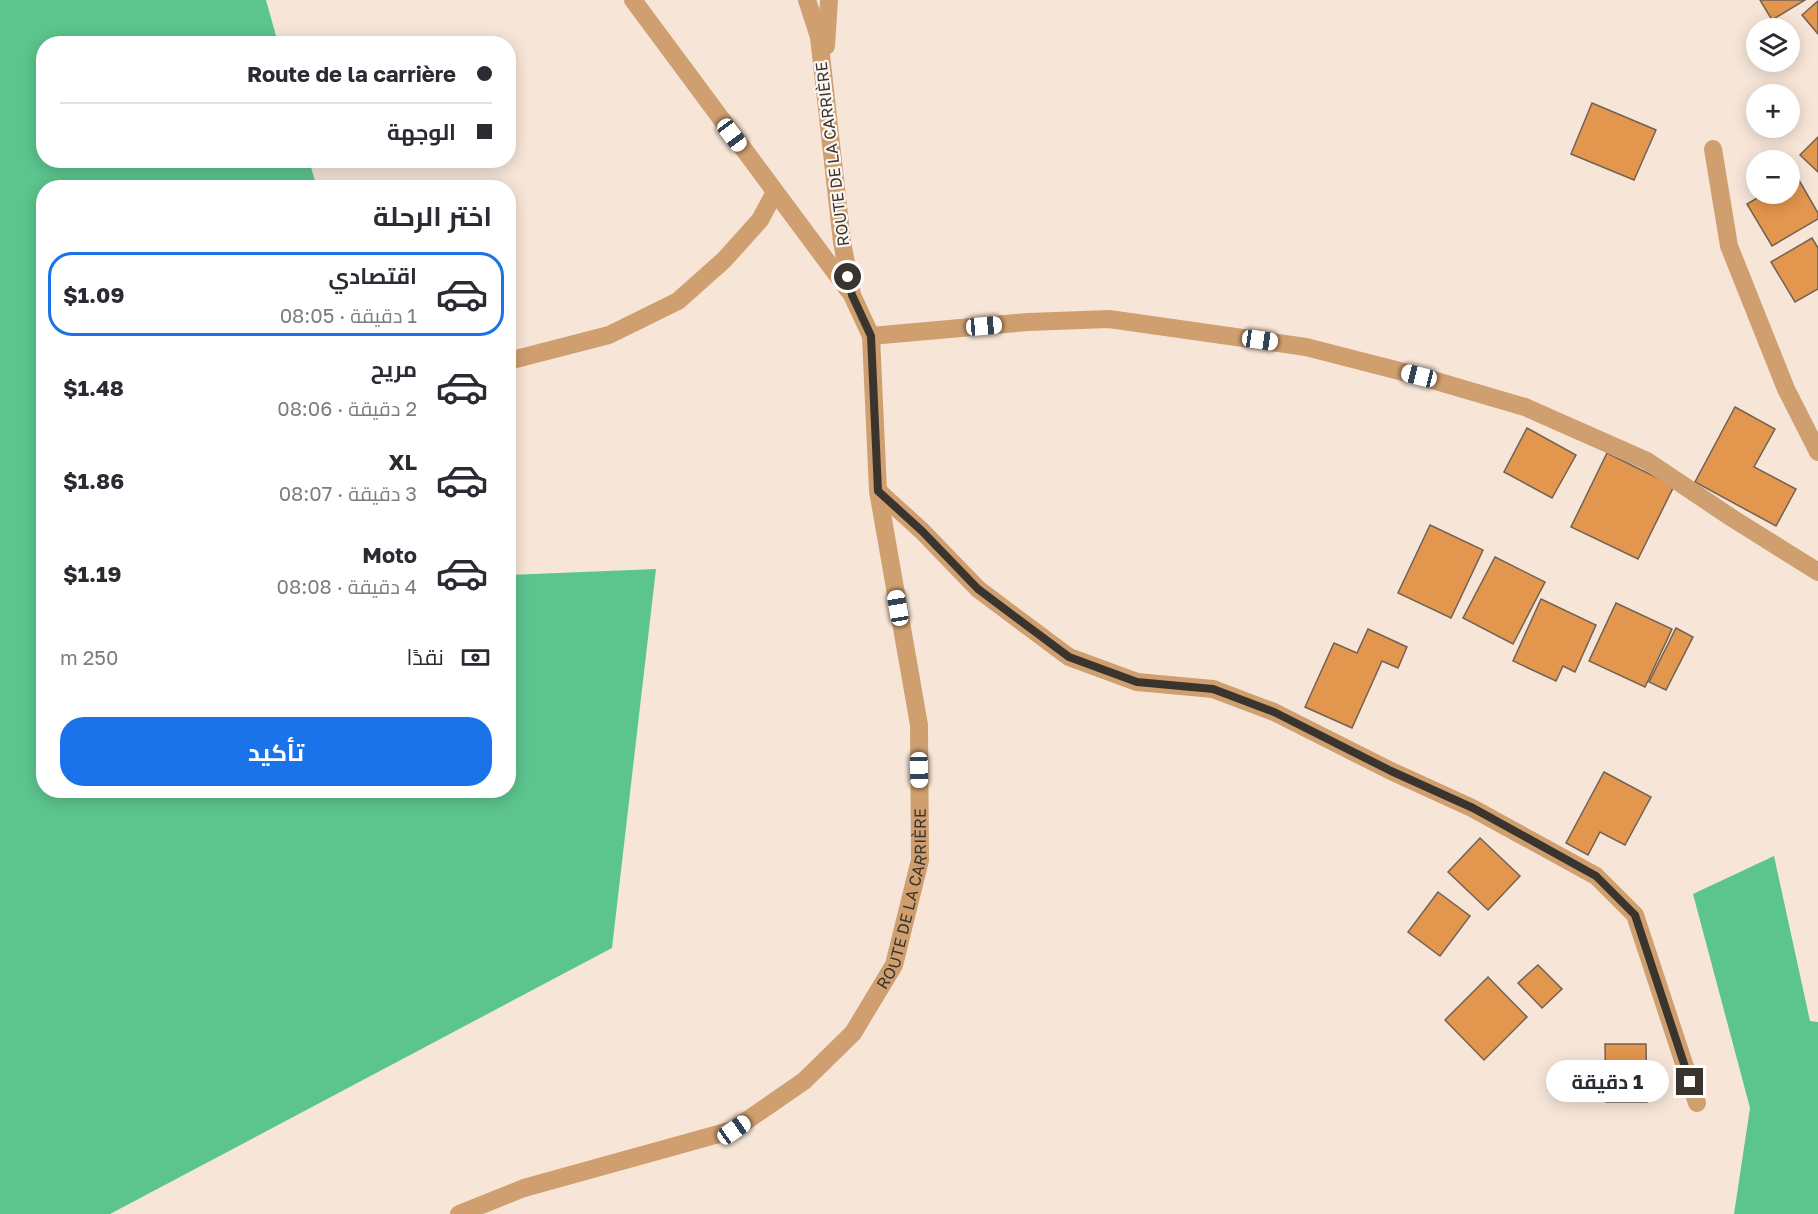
<!DOCTYPE html>
<html lang="ar">
<meta charset="utf-8">
<style>
body{margin:0;font-family:"Golos Text",Cairo,sans-serif;background:#f7f7f7;color:#2b2b33;direction:rtl;height:100vh;display:flex;flex-direction:column;font-size:22px;white-space:nowrap}
*{box-sizing:border-box;margin:0}
p{font-size:20px;color:#7c7c81}
.icon{flex:none;width:33px;height:33px;fill:none;stroke:currentColor;stroke-width:2;stroke-linecap:round;stroke-linejoin:round}
.map{position:relative;flex:1;overflow:hidden;direction:ltr}
.panel{position:absolute;left:36px;top:180px;width:480px;height:618px;display:flex;flex-direction:column;background:#fff;border-radius:24px;box-shadow:0 3px 15px #0003;direction:rtl}
.panel>*{flex:none}
.hud{position:absolute;left:36px;top:36px;width:480px;height:132px;border-radius:24px;box-shadow:0 3px 15px #0003;direction:rtl;display:grid;align-content:center;height:132px;padding:0 24px;background:#fff}
.buttons{position:absolute;left:1746px;top:18px;display:grid;gap:12px}
.buttons a{display:grid;place-items:center;width:54px;height:54px;border-radius:50%;background:#fff;box-shadow:0 3px 15px #0003;font-size:30px}
.end{position:absolute;width:27px;height:27px;margin:-14px;border:8px solid #3a342e;background:#fff;box-shadow:0 0 0 3px #fff}
.from{border-radius:50%}
.bubble{position:absolute;height:42px;border-radius:21px;background:#fff;box-shadow:0 3px 15px #0003;font-size:20px;font-weight:700;line-height:42px;text-align:center;direction:rtl}
.car{position:absolute;width:18px;height:36px;margin:-18px -9px;border-radius:8px;box-shadow:0 0 4px 2px #0007;background:linear-gradient(#fff 24%,#345 0 40%,#fff 0 76%,#345 0 86%,#fff 0)}
.hud b{display:flex;align-items:center;gap:21px;height:57px;font-size:22px}
.hud b+b{border-top:2px solid #e1e1e2}
.hud i{width:15px;height:15px;background:#2b2b33}
ul{padding:0;list-style:none}
li{display:flex;align-items:center;gap:18px;height:84px;margin:0 12px 9px;padding:0 12px;border:3px solid transparent;border-radius:24px}
li div{flex:1}
li b{display:block;font-size:22px}
li em{font-style:normal;font-weight:700}
li.active{border-color:#1a73e8}
li>.icon{width:54px;height:54px;stroke-width:1.5}
h2{padding:0 24px;font-size:27px;line-height:72px}
.pay{display:flex;align-items:center;gap:15px;height:66px;padding:0 24px;font-size:22px}
.pay p{margin-inline-start:auto}
.action{display:flex;gap:12px;margin-top:auto;padding:12px 24px}
.action a{flex:1;height:69px;border-radius:24px;background:#1a73e8;color:#fff;font-size:24px;font-weight:700;line-height:69px;text-align:center}
.map>svg:first-child{display:block}
.forest{fill:#5cc58e}
.building{fill:#e3964d;stroke:#716256;stroke-width:1.5}
.lines{fill:none;stroke-linecap:round;stroke-linejoin:round}
.minor{stroke:#cf9f70;stroke-width:18}
.route{stroke:#3a342e;stroke-width:8}
.labels{text-anchor:middle;dominant-baseline:central;stroke-width:4.5;stroke-linejoin:round;paint-order:stroke}
.street-label{font-size:16px;fill:#3a342e;stroke:#fcf6f0}
</style>
<div class="map">
<svg width="1818" height="1214" viewBox="0 0 1818 1214">
<rect width="100%" height="100%" fill="#f7e6d8"/>
<g class="forest">
<path d="M0,0H266L278,43L44,44V160L309,161L317,187L44,188V790H508L509,575L656,569L612,948L110,1214H0Z"/>
<path d="M1774,856L1810,1021L1818,1022V1214H1734L1750,1108L1693,894Z"/>
</g>
<g class="building">
<path d="M1760,0H1805L1772,20Z"/>
<path d="M1818,1V34L1802,15Z"/>
<path d="M1592,103L1656,130L1634,180L1571,154Z"/>
<path d="M1818,137V172L1800,155Z"/>
<path d="M1796,175L1818,213V219L1772,246L1747,204L1764,194H1790V179Z"/>
<path d="M1812,238L1818,248V289L1795,302L1771,262Z"/>
<path d="M1735,407L1775,429L1754,467L1796,489L1776,526L1695,482Z"/>
<path d="M1527,428L1576,455L1552,498L1504,472Z"/>
<path d="M1607,453L1674,486L1638,559L1571,527Z"/>
<path d="M1430,525L1483,550L1451,618L1398,593Z"/>
<path d="M1495,557L1545,582L1513,644L1463,618Z"/>
<path d="M1541,599L1596,625L1575,672L1563,666L1556,681L1513,661Z"/>
<path d="M1616,603L1672,629L1645,687L1589,661Z"/>
<path d="M1676,628L1693,637L1666,690L1649,682Z"/>
<path d="M1368,629L1407,647L1398,668L1382,661L1352,728L1305,707L1334,643L1357,653Z"/>
<path d="M1604,772L1651,797L1625,845L1600,832L1588,855L1566,843Z"/>
<path d="M1480,838L1520,876L1488,910L1448,872Z"/>
<path d="M1438,892L1470,916L1440,956L1408,932Z"/>
<path d="M1538,965L1562,989L1542,1008L1518,983Z"/>
<path d="M1488,977L1527,1017L1484,1060L1445,1020Z"/>
<path d="M1605,1044H1646L1647,1102H1606Z"/>
</g>
<g class="lines">
<g class="minor">
<path d="M633,0L849,291"/>
<path d="M826,46L829,0"/>
<path d="M1713,149L1729,246L1786,389L1818,452"/>
<path d="M871,336L1028,322L1109,319L1306,347L1419,376L1525,407L1647,461L1732,518L1818,572"/>
<path d="M508,361L609,335L678,301L724,260L760,220L775,192"/>
<path d="M878,491L922,531L978,589L1069,657L1137,682L1213,689L1274,712L1391,771L1472,808L1596,876L1635,915L1697,1103"/>
<path id="s1" d="M459,1214L524,1188L733,1130L804,1081L853,1033L894,965L920,860L919,725L878,491L871,336L852,295L842,242L819,37L807,0"/>
</g>
</g>
<g class="lines">
<path class="route" d="M848,277L852,295L871,336L878,491L922,531L978,589L1069,657L1137,682L1213,689L1274,712L1391,771L1473,808L1596,876L1635,915L1690,1082"/>
</g>
<g class="labels">
<g class="street-label">
<text transform="translate(832 154) rotate(-97)">ROUTE DE LA CARRIÈRE</text>
<text stroke="none"><textPath href="#s1" startOffset="588">ROUTE DE LA CARRIÈRE</textPath></text>
</g>
</g>
</svg>
<div class="buttons">
<a><svg class="icon" aria-label="layers" viewBox="0 0 24 24"><path d="M12 4l9 5-9 5-9-5zM3 14l9 5 9-5"/></svg></a>
<a>+</a>
<a>−</a>
</div>
<i class="end from" style="left:848px;top:277px"></i>
<i class="end" style="left:1690px;top:1082px"></i>
<div class="bubble" style="left:1546px;top:1060px;width:123px">1 دقيقة</div>
<i class="car" style="left:732px;top:135px;rotate:143deg"></i>
<i class="car" style="left:984px;top:326px;rotate:85deg"></i>
<i class="car" style="left:1260px;top:340px;rotate:98deg"></i>
<i class="car" style="left:1419px;top:376px;rotate:284deg"></i>
<i class="car" style="left:898px;top:608px;rotate:350deg"></i>
<i class="car" style="left:919px;top:770px;rotate:179deg"></i>
<i class="car" style="left:734px;top:1130px;rotate:55deg"></i>
<div class="hud">
<b><i class="from"></i>Route de la carrière</b>
<b><i></i>الوجهة</b>
</div>
<section class="panel">
<h2>اختر الرحلة</h2>
<ul>
<li class="active"><svg class="icon" aria-label="car" viewBox="0 0 24 24"><path d="M5 17H2v-5l4-1 3-4h7l3 4 3 1v5h-3M9 17h6M6 11h13"/><circle cx="7" cy="17" r="2"/><circle cx="17" cy="17" r="2"/></svg><div><b>اقتصادي</b><p>1 دقيقة · 08:05</p></div><em>$1.09</em></li>
<li><svg class="icon" aria-label="car" viewBox="0 0 24 24"><path d="M5 17H2v-5l4-1 3-4h7l3 4 3 1v5h-3M9 17h6M6 11h13"/><circle cx="7" cy="17" r="2"/><circle cx="17" cy="17" r="2"/></svg><div><b>مريح</b><p>2 دقيقة · 08:06</p></div><em>$1.48</em></li>
<li><svg class="icon" aria-label="car" viewBox="0 0 24 24"><path d="M5 17H2v-5l4-1 3-4h7l3 4 3 1v5h-3M9 17h6M6 11h13"/><circle cx="7" cy="17" r="2"/><circle cx="17" cy="17" r="2"/></svg><div><b>XL</b><p>3 دقيقة · 08:07</p></div><em>$1.86</em></li>
<li><svg class="icon" aria-label="car" viewBox="0 0 24 24"><path d="M5 17H2v-5l4-1 3-4h7l3 4 3 1v5h-3M9 17h6M6 11h13"/><circle cx="7" cy="17" r="2"/><circle cx="17" cy="17" r="2"/></svg><div><b>Moto</b><p>4 دقيقة · 08:08</p></div><em>$1.19</em></li>
</ul>
<div class="pay"><svg class="icon" aria-label="cash" viewBox="0 0 24 24"><path d="M3 7h18v10H3z"/><circle cx="12" cy="12" r="2"/></svg>نقدًا<p>250 m</p></div>
<div class="action"><a>تأكيد</a></div>
</section>
</div>
